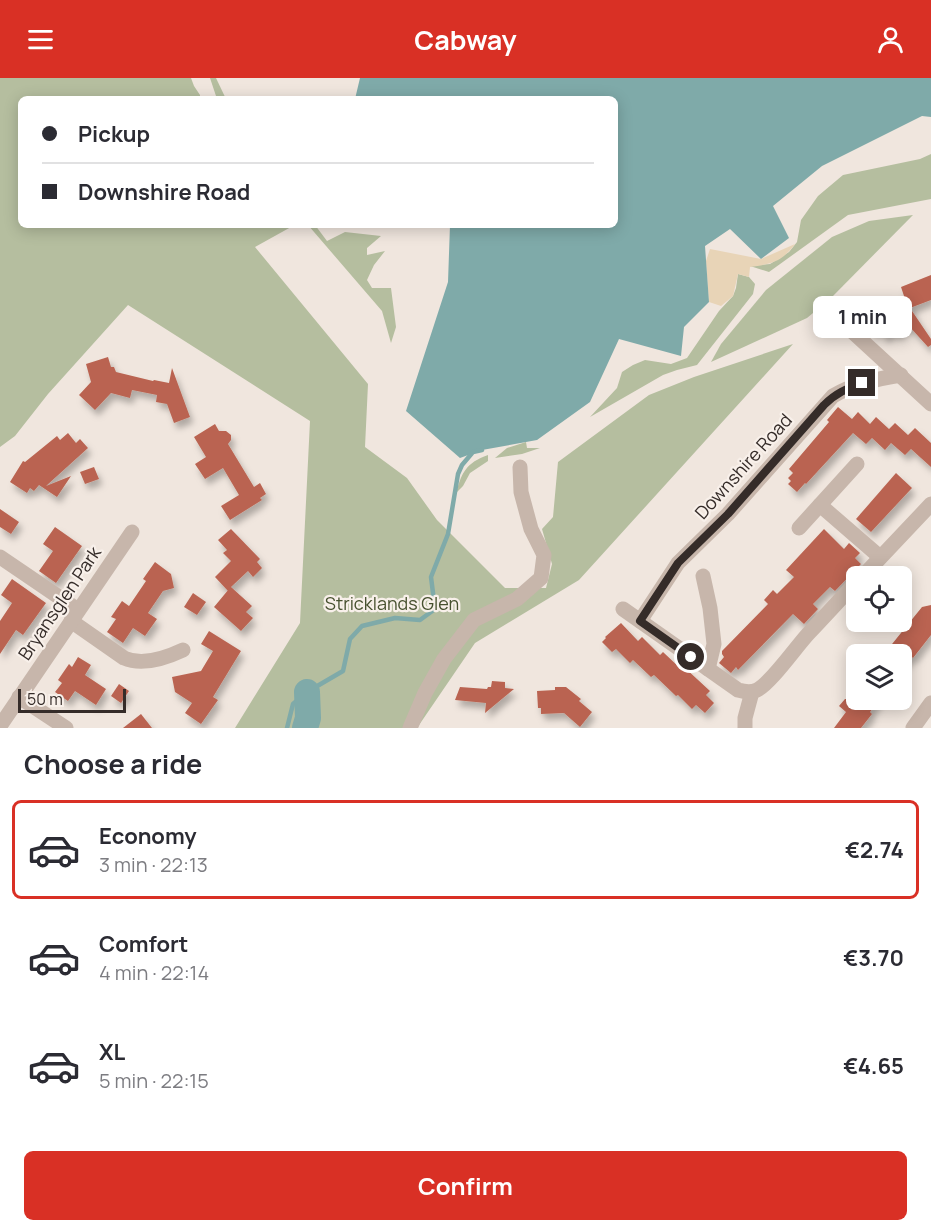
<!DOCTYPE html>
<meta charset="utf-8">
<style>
body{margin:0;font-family:Manrope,sans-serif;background:#f2f2f3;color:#2b2b33;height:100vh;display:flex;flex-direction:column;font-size:22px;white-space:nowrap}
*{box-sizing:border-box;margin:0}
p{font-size:20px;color:#7c7c81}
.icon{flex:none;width:33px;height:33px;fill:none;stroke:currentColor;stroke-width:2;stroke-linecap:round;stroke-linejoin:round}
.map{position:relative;height:650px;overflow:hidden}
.drawer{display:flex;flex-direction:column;background:#fff;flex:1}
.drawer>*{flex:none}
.banner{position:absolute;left:18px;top:18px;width:600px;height:132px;border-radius:9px;box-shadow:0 3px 15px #0003;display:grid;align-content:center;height:132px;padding:0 24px;background:#fff}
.buttons{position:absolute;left:846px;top:488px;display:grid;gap:12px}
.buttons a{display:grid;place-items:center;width:66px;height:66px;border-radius:9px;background:#fff;box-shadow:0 3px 15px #0003;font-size:30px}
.scale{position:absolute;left:18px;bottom:15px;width:108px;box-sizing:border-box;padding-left:6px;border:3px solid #352c29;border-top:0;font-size:16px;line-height:21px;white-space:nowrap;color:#352c29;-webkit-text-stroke:4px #f8f0ea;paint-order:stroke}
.end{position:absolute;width:27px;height:27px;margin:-14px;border:8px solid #352c29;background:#fff;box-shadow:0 0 0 3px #fff}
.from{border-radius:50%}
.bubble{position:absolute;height:42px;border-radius:9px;background:#fff;box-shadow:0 3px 15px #0003;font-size:20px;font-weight:700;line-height:42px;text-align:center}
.banner b{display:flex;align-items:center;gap:21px;height:57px;font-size:22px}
.banner b+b{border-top:2px solid #e1e1e2}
.banner i{width:15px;height:15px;background:#2b2b33}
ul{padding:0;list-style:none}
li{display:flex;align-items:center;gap:18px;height:99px;margin:0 12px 9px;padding:0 12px;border:3px solid transparent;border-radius:9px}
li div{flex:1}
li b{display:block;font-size:22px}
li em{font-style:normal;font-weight:700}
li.active{border-color:#d93025}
li>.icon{width:54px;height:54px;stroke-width:1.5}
h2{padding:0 24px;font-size:27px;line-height:72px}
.primary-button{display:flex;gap:12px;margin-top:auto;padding:12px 24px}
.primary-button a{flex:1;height:69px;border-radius:9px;background:#d93025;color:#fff;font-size:24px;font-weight:700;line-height:69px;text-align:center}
header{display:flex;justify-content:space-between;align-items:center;height:78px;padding:0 24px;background:#d93025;color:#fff;font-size:27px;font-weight:700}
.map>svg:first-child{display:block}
.green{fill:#b5be9f}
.sand{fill:#e8d4b7}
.water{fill:#7faaa9}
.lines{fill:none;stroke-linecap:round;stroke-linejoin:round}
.stream{stroke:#7faaa9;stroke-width:4.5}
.river{stroke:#7faaa9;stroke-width:26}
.building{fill:#ba6451;filter:url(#shadow)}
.minor{stroke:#c7b6ab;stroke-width:15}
.route{stroke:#352c29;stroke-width:8}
.labels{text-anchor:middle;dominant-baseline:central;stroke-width:4.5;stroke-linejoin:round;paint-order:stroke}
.street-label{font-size:18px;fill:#352c29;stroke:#f8f0ea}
.park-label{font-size:18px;fill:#47512f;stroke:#f8f0ea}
</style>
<header><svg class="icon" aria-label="menu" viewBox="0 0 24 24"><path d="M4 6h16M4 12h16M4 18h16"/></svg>Cabway<svg class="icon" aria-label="person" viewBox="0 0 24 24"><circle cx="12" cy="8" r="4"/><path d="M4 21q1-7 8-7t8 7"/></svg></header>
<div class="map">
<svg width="931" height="650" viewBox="0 0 931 650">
<defs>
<filter id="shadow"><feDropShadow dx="3.5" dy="6" stdDeviation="3" flood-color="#0004"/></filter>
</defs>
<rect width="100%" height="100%" fill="#f0e6de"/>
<g class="green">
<path d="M0,0H191L194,8L200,17V21H21V147H289L291,149L255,169L368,306L365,369L407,400L437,442L505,510H546L552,486L542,451L553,439L558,384L649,317L694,299L793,266L579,502L475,565L417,650H235L300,545L310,343L128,227L48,316L15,358L0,369Z"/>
<path d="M210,0H216L226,21H217Z"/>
<path d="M931,76V121L848,137L769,194L750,188L770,186L789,174L797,164L801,142L818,118L843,97L920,81Z"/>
<path d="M913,137L831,220L807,240L711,284L721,266L766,212L832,159L869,143Z"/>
<path d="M308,147H315L327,163L345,154L381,158L367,170V177L385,173L374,187L367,202L372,210H391L396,249L391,265L382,233Z"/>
<path d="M738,196L749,199L755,206L753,216L697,287L677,292L663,297L590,339L617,310L622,294L633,287L645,282L671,286L687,280L719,233L733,218L736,210Z"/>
<path d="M526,364L527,370H540L522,376L495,380L507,370Z"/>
<path d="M488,377V383L470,395L463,408L456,415C462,394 466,385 488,377Z"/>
</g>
<path class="sand" d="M795,166C782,184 771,186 750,189L749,199L738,196L733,218L721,228L709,224L706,183L710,171L761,181Z"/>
<path class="water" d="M360,0H931V39L922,38L822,88L773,128L789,160L761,181L730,151L705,168L709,224L684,249L681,278L619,261L590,324L537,362L482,372L460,380L406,333L448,204L450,147H615V21H355Z"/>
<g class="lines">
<path class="stream" d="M287,650L293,626L307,614L343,593L350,561L362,548L395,540L420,542L435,531L431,499L448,456L458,396L462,387L473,374L482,372"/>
<path class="river" d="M305,650L308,640L307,614"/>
</g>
<g class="building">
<path d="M931,197V222L910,230L931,261V267L928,269L909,248L897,257L894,253L885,259L879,251L874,255L868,246L905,221L901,209Z"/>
<path d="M108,279L111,289H114L116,294L153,303L154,302L169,305L172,290L190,339L174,345L167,326L156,324L157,317L132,312L130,320L111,315L95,332L79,317L91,304L86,286Z"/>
<path d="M838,329L852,341L858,334L870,346L876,339L889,351L895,345L908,357L915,350L931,365V389L911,371L905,377L891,365L885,372L872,360L866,366L853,355L806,406L805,405L797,414L788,406L791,403L788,400L793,395L789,391L829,344L827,342Z"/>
<path d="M215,346L219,353H226L231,357V362L228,366L254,409L260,405L266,416L260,420L262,422L230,442L221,428L239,417L223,390L205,401L195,386L206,379L194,359Z"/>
<path d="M68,355L76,365L80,361L88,370L46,408L71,398L57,419L39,407L34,413L30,410L27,415L10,404L23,383L25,384L57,358L60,362Z"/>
<path d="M94,389L99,401L85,406L80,394Z"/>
<path d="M896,395L912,410L871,454L856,441Z"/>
<path d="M0,431L19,444L11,456L0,449Z"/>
<path d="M55,449L82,468L56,505L39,493L53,473L43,466Z"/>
<path d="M231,451L260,481L257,484L262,490L253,499L248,493L231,509L252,528L246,534L253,540L241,553L214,529L229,511L228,513L215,499L231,483L223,475L227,472L218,462Z"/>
<path d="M824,451L844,471L849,465L860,475L855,480L861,486L835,513L830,509L813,526L818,531L804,546L793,536L738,592L736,589L731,595L719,585L724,579L722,576V573L768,526L764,522L773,512L777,516L794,499L786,492Z"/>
<path d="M155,484L171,496L174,510L163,513L148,535L157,541L145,558L133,550L123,565L107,554L116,541L111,539L122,523L129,528L146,503L143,501Z"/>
<path d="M12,501L46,525L23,557L16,552L0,576V543L12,525L1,517Z"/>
<path d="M193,515L206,524L197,537L184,529Z"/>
<path d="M931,527V557L913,580L911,578L906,585L902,581V576H895L888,571L922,529Z"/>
<path d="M621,545L638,563L642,559L660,577L663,574L681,591L684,589L710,613L706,617L714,625L705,635L696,627L692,631L678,617L676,618L654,597L651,599L633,582L630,585L616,571L612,574L602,564L606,560L605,559Z"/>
<path d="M209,553L241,573L213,619L218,622L201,646L185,635L192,625L175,614L172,599L201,593L213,573L201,566Z"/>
<path d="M78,579L91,587L85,597L106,611L96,627L75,613L68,623L55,614L62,605L58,602L69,586L72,589Z"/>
<path d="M492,603L505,604V610L514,611L485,635L486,625L455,622L460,609L487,611L488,609H491Z"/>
<path d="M119,606L129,613L121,625L111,618Z"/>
<path d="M555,609H566L581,621L579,623L592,634L580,649L564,635L541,636V630H538L537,613L555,612Z"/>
<path d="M845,621H880L870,634L872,636L861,650H834L846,634L839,628Z"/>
<path d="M141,636L152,650H123Z"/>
</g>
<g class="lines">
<g class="minor">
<path d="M832,235L931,326"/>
<path d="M820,427L880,479"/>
<path d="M799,450L857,386"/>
<path d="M0,479L78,532"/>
<path d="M703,498L710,530L714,566L708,591"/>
<path d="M863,498L931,426"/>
<path d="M623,531L738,612C745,614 751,615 757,612C770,606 796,569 808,556C824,539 840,522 856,504"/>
<path d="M71,543L124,580C142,588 166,580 183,572"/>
<path d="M640,543L678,485L728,436L833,318C853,306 877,301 901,297"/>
<path d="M19,619L66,650"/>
<path d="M0,648L132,454"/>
<path d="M410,650L425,615L444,581L474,542L517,521L541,500L544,477L531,451L521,414L520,389"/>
<path d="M745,650V640L752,614"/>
<path d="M913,650L931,625"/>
</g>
</g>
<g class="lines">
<path class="route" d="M691,579L640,543L678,485L728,436L824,327C836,315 846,311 862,305"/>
</g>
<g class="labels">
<g class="street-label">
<text transform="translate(743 388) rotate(-48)">Downshire Road</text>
<text transform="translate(59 525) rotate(-56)">Bryansglen Park</text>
</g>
<g class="park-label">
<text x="392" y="525">Stricklands Glen</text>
</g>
</g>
</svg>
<div class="buttons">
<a><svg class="icon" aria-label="locate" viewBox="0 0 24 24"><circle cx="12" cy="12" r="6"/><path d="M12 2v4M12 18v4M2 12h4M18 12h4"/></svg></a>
<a><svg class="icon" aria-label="layers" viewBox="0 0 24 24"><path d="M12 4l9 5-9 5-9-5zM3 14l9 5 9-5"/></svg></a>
</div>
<div class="scale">50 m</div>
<i class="end from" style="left:691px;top:579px"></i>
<i class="end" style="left:862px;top:305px"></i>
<div class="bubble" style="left:813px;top:218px;width:99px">1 min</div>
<div class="banner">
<b><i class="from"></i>Pickup</b>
<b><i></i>Downshire Road</b>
</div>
</div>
<section class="drawer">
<h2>Choose a ride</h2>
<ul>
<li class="active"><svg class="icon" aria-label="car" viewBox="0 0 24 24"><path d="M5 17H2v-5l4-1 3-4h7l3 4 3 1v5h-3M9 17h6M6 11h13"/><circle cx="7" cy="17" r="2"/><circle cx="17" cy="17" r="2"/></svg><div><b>Economy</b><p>3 min · 22:13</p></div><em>€2.74</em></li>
<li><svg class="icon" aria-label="car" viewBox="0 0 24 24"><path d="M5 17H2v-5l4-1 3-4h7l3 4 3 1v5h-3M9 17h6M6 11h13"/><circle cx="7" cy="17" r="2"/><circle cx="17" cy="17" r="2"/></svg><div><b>Comfort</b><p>4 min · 22:14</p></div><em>€3.70</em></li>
<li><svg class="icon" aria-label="car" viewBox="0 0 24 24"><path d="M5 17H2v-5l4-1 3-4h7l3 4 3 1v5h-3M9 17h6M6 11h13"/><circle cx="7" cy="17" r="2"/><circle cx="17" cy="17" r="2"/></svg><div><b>XL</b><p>5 min · 22:15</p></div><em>€4.65</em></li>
</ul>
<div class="primary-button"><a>Confirm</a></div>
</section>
